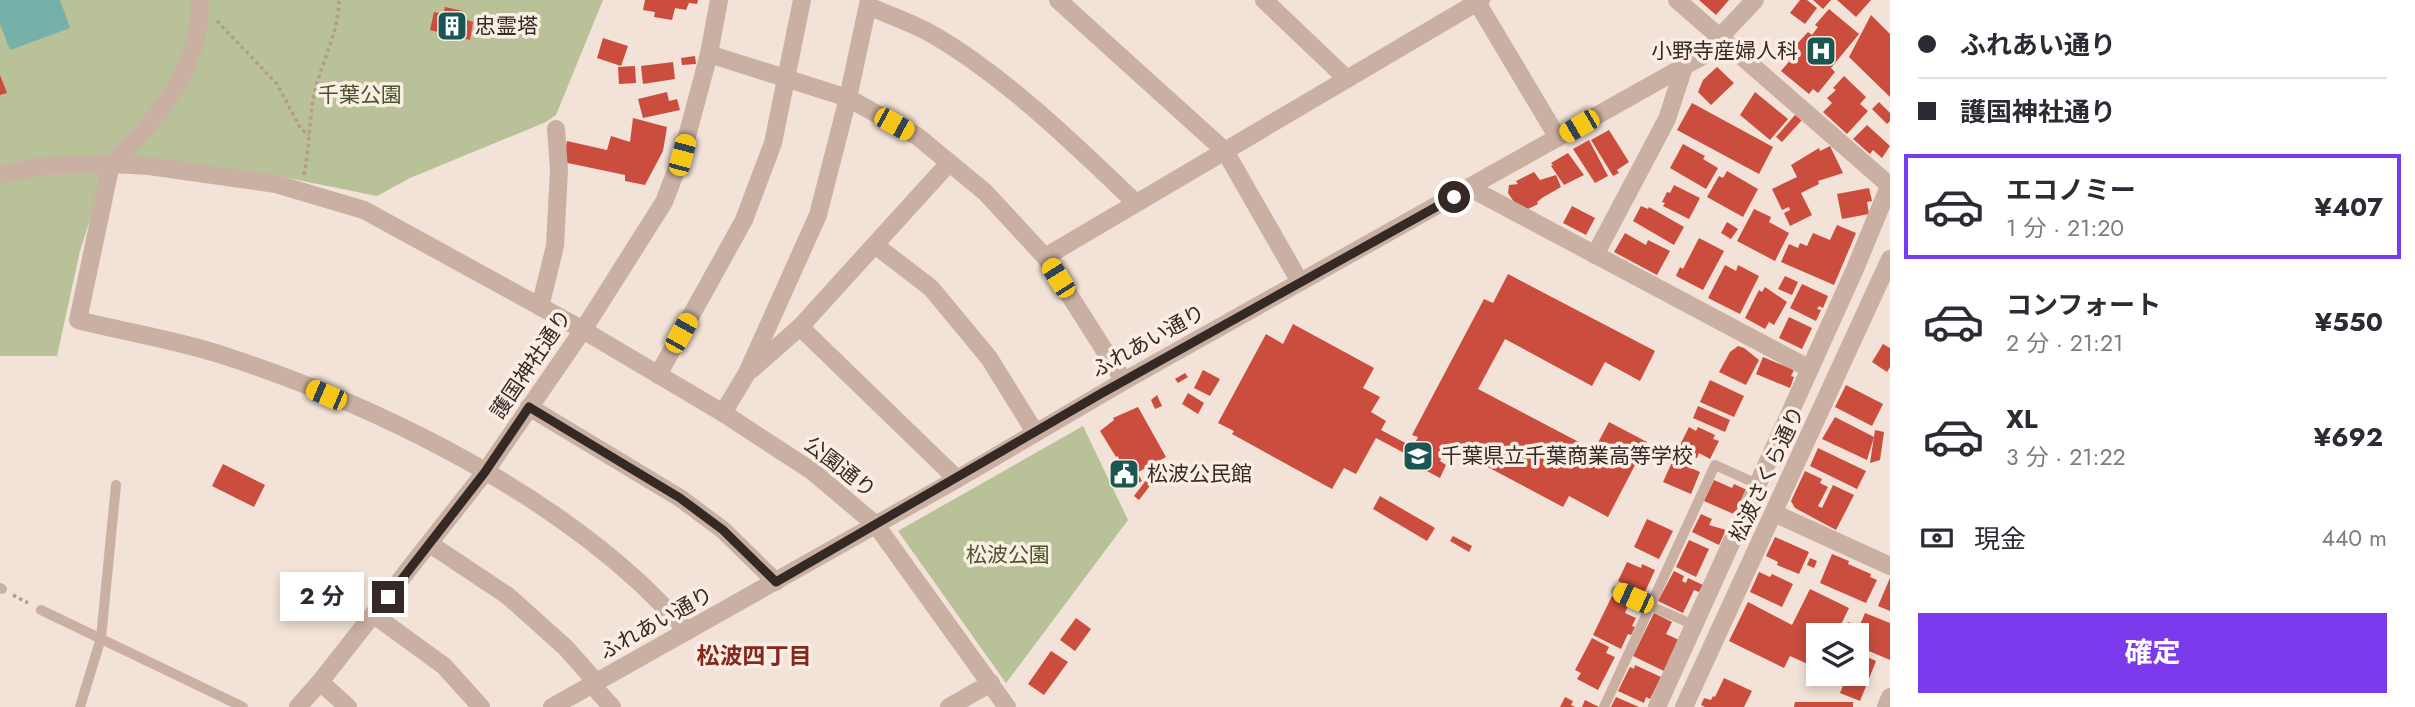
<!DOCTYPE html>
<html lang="ja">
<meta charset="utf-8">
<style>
body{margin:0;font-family:Jost,"Noto Sans JP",sans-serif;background:#f7f7f7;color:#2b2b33;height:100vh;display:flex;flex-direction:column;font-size:26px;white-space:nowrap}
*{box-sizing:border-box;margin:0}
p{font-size:23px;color:#7c7c81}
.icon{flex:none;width:38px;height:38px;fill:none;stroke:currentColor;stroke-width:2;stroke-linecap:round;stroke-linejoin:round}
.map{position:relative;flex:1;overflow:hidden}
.drawer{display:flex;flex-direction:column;background:#fff;width:525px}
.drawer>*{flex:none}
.hud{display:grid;align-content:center;height:154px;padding:0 28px;background:#fff}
.controls{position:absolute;left:1806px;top:623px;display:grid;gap:14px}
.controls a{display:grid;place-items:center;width:63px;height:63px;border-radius:0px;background:#fff;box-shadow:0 4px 10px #0003;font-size:35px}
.end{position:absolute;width:32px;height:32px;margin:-16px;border:9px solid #352825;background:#fff;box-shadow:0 0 0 4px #fff}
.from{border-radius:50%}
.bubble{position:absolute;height:49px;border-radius:0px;background:#fff;box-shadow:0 4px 10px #0003;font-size:23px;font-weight:700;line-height:49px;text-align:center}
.car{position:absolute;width:21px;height:42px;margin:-21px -10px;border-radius:9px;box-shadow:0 0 5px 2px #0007;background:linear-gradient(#f5c518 24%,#345 0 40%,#f5c518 0 76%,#345 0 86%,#f5c518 0)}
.hud b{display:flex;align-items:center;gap:24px;height:66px;font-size:26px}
.hud b+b{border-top:2px solid #e1e1e2}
.hud i{width:18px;height:18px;background:#2b2b33}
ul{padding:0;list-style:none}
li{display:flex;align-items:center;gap:21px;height:105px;margin:0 14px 10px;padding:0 14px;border:4px solid transparent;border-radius:0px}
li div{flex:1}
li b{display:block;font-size:26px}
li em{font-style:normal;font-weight:700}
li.on{border-color:#7c3aed}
li>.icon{width:63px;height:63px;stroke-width:1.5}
.pay{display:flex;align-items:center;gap:18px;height:77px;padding:0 28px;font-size:26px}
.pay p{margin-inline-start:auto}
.button{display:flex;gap:14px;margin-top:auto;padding:14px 28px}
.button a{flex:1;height:80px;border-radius:0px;background:#7c3aed;color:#fff;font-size:28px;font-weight:700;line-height:80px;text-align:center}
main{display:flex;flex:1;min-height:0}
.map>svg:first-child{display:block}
.green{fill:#b8c197}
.water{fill:#75b0aa}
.building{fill:#ca4d3d}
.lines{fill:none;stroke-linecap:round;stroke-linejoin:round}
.path{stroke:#b69a8d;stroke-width:3.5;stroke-dasharray:3.5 3.5;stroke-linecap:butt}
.service{stroke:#cab0a3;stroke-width:10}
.minor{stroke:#cab0a3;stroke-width:18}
.tertiary{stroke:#cab0a3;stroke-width:18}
.route{stroke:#352825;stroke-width:9}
.labels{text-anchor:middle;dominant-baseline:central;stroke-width:7;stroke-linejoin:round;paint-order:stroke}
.poi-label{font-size:21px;fill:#352825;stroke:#faede4;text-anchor:start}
.park-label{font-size:21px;fill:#495428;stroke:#faede4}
.street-label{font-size:21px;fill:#352825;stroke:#faede4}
.neighbourhood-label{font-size:23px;font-weight:bold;fill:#86271c;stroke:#faede4}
</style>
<main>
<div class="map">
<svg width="1890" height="707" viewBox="0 0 1890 707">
<rect width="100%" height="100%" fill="#f2e2d7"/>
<g class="green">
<path d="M0,0H603L556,115L546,122L410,178L377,196L268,174L111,154L80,251L57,356H0Z"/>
<path d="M1083,426L1128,520L1006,683L898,531Z"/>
</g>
<path class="water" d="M0,0H60L70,28L10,50L0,24Z"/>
<g class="building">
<path d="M645,0H698L697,4L689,3L686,10L675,8L672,20L654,17L655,12L643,10Z"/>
<path d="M1699,0H1729L1716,15Z"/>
<path d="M1800,0H1807L1817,8L1805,24L1790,13Z"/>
<path d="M1813,0H1831L1823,9Z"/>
<path d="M1837,0H1871L1856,17Z"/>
<path d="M445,7L463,11L461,18L473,22L470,40L430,30L434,12L443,14Z"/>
<path d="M1829,9L1859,34L1831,68L1835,72L1818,93L1813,89L1809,94L1781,71L1799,50L1795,46L1808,32L1812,35L1818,27L1815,25Z"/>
<path d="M1871,15L1890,34V97L1849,57Z"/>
<path d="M603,38L628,46L621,66L597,58Z"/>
<path d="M695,56L696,64L682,65L681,58Z"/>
<path d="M673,62L675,79L643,84L641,66Z"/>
<path d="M635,66L636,83L619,84L618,67Z"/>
<path d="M1717,67L1734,83L1711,105L1698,92L1703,80Z"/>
<path d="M0,75L7,93L0,95Z"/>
<path d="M1844,76L1866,97L1860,104L1868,111L1847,134L1823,112L1832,103L1827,98L1836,90L1833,88Z"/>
<path d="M667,92L669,101L677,99L680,110L643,118L638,99Z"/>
<path d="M1755,92L1788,119L1770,140L1740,115Z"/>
<path d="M1879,102L1890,113V121L1887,124L1872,109Z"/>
<path d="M1692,103L1773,147L1759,174L1677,130Z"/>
<path d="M1795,115L1802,120L1782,142L1776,137Z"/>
<path d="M633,118L667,127L663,151L645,185L625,181V175L563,162L567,141L607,150L611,136L630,142Z"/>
<path d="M1867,125L1890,146L1882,158L1873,150L1870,154L1853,139Z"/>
<path d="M1609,130L1629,162L1617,170L1619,173L1613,176L1591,140Z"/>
<path d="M1589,140L1608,176L1595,183L1573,149Z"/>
<path d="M1683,144L1705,156L1703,159L1718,168L1706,189L1670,168Z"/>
<path d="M1830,146L1843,173L1818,181L1819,184L1801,193L1812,215L1790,226L1784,213L1790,210L1789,207L1782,210L1772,189L1797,177L1791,165L1819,148L1820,151Z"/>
<path d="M1568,153L1584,175L1564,185L1551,166L1553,165L1551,163Z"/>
<path d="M1727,171L1758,189L1743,217L1707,197L1719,176L1723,178Z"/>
<path d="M1534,172L1540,180L1556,175L1561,187L1542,198L1537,202L1538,204L1528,209L1514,202L1508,193L1509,185L1518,184L1516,181Z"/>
<path d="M1674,185L1700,198L1689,219L1663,206L1665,203L1662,202L1667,192L1670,193Z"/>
<path d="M1869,188L1872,201L1867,202L1869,214L1842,219L1837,194Z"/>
<path d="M1572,206L1595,218L1586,235L1563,223Z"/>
<path d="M1641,206L1648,209L1649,207L1684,227L1674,245L1633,221Z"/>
<path d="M1754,209L1771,217L1769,222L1789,233L1775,261L1737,241Z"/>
<path d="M1727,222L1738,229L1731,239L1721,233Z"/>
<path d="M1837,225L1856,233L1834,285L1781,262L1789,244L1798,248L1800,243L1807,246L1813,233L1830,240Z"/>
<path d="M1625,233L1646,245L1648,240L1670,251L1657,275L1614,252Z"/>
<path d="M1699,238L1724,251L1703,290L1676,276L1680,267L1683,269Z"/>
<path d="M1725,265L1736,271L1738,265L1759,276L1740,314L1708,298Z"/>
<path d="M1508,274L1655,351L1640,381L1605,362L1592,386L1505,339L1478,389L1594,450L1609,422L1647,442L1608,517L1569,496L1563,507L1448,446L1440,461L1446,465L1440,478L1406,460L1408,455L1376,438L1356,474L1344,468L1332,489L1232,434L1234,431L1218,423L1266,334L1283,344L1293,324L1374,368L1363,388L1380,397L1371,412L1386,421L1381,430L1413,447L1418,437L1412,435L1484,299L1493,303Z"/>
<path d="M1785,276L1798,282L1792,295L1778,289Z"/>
<path d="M1802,284L1828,296L1823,308L1819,306L1817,309L1821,310L1816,321L1790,308Z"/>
<path d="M1765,287L1787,302L1774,325L1769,322L1765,329L1745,318L1759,290L1762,292Z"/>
<path d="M1789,317L1812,328L1802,349L1779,338Z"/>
<path d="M1883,344L1890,348V367L1887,372L1872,362Z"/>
<path d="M1738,346L1744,348L1759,360L1746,385L1719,372L1730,352Z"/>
<path d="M1763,357L1794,370L1791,376L1794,377L1790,388L1756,374Z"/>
<path d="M1203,370L1220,379L1210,396L1194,388Z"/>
<path d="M1185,373L1188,377L1178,383L1175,379Z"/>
<path d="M1710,380L1744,396L1734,417L1700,402Z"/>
<path d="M1846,385L1883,404L1872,426L1835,407Z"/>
<path d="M1188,393L1204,403L1198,414L1182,404Z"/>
<path d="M1157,395L1162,406L1155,409L1151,400Z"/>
<path d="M1698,406L1730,420L1725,432L1693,418Z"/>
<path d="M1138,407L1166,457L1129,477L1126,470L1122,472L1117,461L1119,460L1118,456L1116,457L1100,431L1114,420L1113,418Z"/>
<path d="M1835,417L1874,437L1867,460L1822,439Z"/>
<path d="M1689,427L1696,431L1698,427L1715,435L1713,439L1719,441L1710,459L1699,453L1697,458L1678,449Z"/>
<path d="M1875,430L1884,432L1880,460L1870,463Z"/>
<path d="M1818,448L1866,471L1857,489L1810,466Z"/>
<path d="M1673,460L1700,472L1691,494L1663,482Z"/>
<path d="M223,464L265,485L254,507L212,486Z"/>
<path d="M1805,471L1822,479L1820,483L1828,487L1818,506L1822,508L1833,485L1854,495L1836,530L1795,508L1791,501Z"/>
<path d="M1138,474L1142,481L1127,489L1123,482Z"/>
<path d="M1147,479L1152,483L1139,500L1134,496Z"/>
<path d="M1714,480L1732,488L1734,484L1747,490L1736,515L1704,501Z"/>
<path d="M1380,496L1435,528L1427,541L1373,509Z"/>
<path d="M1701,514L1712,519L1709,525L1726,530L1719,545L1692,532Z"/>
<path d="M1647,519L1673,531L1659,559L1634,547Z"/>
<path d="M1453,536L1472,546L1469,552L1450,541Z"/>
<path d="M1775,537L1809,552L1799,574L1777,565L1778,562L1766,556Z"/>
<path d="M1689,540L1709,549L1696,577L1676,567Z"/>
<path d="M1832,554L1849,561L1848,564L1871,574L1870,577L1877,580L1866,603L1820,583Z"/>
<path d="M1810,558L1817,561L1814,568L1807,565Z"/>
<path d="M1627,562L1641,568L1642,564L1655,570L1644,594L1618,581Z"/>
<path d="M1674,571L1684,576L1682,581L1686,583L1688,578L1703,585L1699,592L1694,590L1683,613L1658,601Z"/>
<path d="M1759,572L1770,577L1772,574L1793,584L1782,607L1750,592Z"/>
<path d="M1890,578V611L1878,606Z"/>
<path d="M1810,589L1849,608L1836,635H1818V658L1814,656L1810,665L1790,656L1784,668L1729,641L1748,602L1792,625Z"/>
<path d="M1612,596L1629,604L1625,613L1636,618L1632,626L1635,627L1631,635L1628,634L1621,649L1593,635Z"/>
<path d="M1654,613L1672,622L1666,634L1679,640L1664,671L1633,656Z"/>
<path d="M1865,613L1890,623V660L1857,646V635H1842L1848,622L1859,627Z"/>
<path d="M1076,618L1091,629L1075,651L1060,640Z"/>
<path d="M1592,638L1609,647L1606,653L1615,657L1598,690L1577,679L1581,673L1575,670Z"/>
<path d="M1051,651L1068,662L1044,695L1028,684Z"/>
<path d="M1857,652L1876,661L1860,701L1840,693L1844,683L1839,682L1841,674H1857Z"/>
<path d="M1635,665L1661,677L1650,699L1646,697L1644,703L1618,691L1630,667L1634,669Z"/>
<path d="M1724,678L1752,691L1744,707H1705L1701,705L1704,698L1711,700L1713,696L1715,697Z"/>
<path d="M1565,697L1573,701L1571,705L1575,707H1560Z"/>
<path d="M1616,697L1639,707H1611Z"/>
<path d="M1585,700L1599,707H1582Z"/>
<path d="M1795,702H1853V707H1794Z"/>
</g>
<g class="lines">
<g class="path">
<path d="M217,21L277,84L301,129L309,135"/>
<path d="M304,175C309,150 309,125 313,100C319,66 339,34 339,0"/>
<path d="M13,595L28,603"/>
</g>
<g class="service">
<path d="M0,588L2,589"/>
<path d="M1616,591L1694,625"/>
<path d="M41,610L243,707"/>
<path d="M80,707L101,638L116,485"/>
<path d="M1604,707L1715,465L1757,484"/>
</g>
<g class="minor">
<path d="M1058,0L1225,151L1300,282"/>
<path d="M1264,0L1347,79"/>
<path d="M1677,0L1889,185"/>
<path d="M1478,4L1558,138"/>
<path d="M868,6C891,16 916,24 937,37C1009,80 1075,145 1136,203"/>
<path d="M709,54L848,98L917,136L985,192L1045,257L1124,381"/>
<path d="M0,175L42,166L111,164C158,119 201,69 200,0"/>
<path d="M1470,188L1810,369"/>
<path d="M875,245L931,288L989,358L1035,432"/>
<path d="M1595,255L1667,119L1684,67"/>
<path d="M1045,257L1481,0"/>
<path d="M540,307L555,246L559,170L556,129"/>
<path d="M800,327L957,479"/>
<path d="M751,370L800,327L949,163"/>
<path d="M658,375L744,220L773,143L802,0"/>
<path d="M529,407L680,498L723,530L776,582"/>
<path d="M723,413L747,373L818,215L848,98L869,0"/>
<path d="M1774,513L1890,566"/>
<path d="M430,544L508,596L566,648L597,683"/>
<path d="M374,615L444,666L481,707"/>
<path d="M688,631C672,615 656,598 639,582C528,480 365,401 222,355C176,340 125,332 78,320L111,164L149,166L276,184L364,210L583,330L723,413L812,471L876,525"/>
<path d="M592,685L612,707"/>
<path d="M298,707L320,682"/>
<path d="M348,707L320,682L485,472L583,330"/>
<path d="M949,707L991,683"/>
<path d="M1657,707L1855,269L1890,184"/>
<path d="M1886,707L1890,697"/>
</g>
<g class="tertiary">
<path d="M583,330L664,202L682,155L709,54L719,0"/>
<path d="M876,525L1007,707"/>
<path d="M552,707L957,479L1124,381L1701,57L1755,0"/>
<path d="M1684,707L1890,259"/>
</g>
</g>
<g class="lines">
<path class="route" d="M388,597L485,472L529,407L680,498L723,530L776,582L1102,393L1454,197"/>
</g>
<defs>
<g id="building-square" transform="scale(1.575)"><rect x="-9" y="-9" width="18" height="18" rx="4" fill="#1a5753" stroke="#faede4"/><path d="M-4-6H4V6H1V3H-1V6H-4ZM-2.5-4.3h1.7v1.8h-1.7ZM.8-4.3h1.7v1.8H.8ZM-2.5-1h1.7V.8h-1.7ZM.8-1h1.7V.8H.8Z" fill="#fff"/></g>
<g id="hospital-square" transform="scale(1.575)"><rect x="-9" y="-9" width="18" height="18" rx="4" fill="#1a5753" stroke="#faede4"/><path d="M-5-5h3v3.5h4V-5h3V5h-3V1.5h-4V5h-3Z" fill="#fff"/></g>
<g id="school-square" transform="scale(1.575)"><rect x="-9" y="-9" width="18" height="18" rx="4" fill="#1a5753" stroke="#faede4"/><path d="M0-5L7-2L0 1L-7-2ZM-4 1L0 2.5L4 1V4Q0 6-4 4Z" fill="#fff"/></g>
<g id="civic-square" transform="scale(1.575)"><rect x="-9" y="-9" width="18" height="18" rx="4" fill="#1a5753" stroke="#faede4"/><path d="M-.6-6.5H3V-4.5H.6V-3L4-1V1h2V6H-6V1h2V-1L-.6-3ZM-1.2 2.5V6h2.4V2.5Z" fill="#fff"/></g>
</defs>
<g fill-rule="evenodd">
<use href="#building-square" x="452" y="26"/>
<use href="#hospital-square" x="1821" y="51"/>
<use href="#school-square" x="1418" y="456"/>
<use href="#civic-square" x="1124" y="474"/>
</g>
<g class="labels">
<g class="poi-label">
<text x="475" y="26">忠霊塔</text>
<text x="1798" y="51" text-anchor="end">小野寺産婦人科</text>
<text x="1441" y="456">千葉県立千葉商業高等学校</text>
<text x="1147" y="474">松波公民館</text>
</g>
<g class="park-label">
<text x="360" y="95">千葉公園</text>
<text x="1008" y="555">松波公園</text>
</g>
<g class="street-label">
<text transform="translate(1148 341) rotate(-29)">ふれあい通り</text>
<text transform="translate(531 364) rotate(-56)">護国神社通り</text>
<text transform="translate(840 467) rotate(38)">公園通り</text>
<text transform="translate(1767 474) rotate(-65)">松波さくら通り</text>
<text transform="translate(656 623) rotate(-29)">ふれあい通り</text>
</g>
<g class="neighbourhood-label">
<text x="754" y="656">松波四丁目</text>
</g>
</g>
</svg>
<div class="controls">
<a><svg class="icon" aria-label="layers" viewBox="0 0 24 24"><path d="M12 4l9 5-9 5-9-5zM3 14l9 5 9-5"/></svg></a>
</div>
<i class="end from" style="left:1454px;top:197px"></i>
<i class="end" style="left:388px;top:597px"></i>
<div class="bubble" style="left:280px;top:572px;width:84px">2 分</div>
<i class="car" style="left:894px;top:124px;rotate:119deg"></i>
<i class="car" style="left:1579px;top:126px;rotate:240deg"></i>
<i class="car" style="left:682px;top:155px;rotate:15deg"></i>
<i class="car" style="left:1058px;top:278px;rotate:328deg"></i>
<i class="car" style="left:681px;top:333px;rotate:29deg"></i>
<i class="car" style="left:326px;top:395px;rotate:293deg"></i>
<i class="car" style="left:1633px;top:598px;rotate:294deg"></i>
</div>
<section class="drawer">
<div class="hud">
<b><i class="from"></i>ふれあい通り</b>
<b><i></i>護国神社通り</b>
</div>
<ul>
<li class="on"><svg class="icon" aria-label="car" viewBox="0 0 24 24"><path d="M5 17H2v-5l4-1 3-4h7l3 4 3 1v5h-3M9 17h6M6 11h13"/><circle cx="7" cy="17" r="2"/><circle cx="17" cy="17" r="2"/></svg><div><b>エコノミー</b><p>1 分 · 21:20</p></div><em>¥407</em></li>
<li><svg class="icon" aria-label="car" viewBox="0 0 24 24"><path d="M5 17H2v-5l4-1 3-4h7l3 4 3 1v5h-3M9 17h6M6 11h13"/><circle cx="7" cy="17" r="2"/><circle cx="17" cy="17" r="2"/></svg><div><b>コンフォート</b><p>2 分 · 21:21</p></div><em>¥550</em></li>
<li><svg class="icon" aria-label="car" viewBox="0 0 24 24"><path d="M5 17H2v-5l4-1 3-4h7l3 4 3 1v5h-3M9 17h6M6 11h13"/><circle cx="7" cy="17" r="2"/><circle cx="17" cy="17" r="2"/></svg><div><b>XL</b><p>3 分 · 21:22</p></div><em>¥692</em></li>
</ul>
<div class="pay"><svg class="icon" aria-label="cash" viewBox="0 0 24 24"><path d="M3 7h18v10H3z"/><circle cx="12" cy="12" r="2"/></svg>現金<p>440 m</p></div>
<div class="button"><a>確定</a></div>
</section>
</main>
